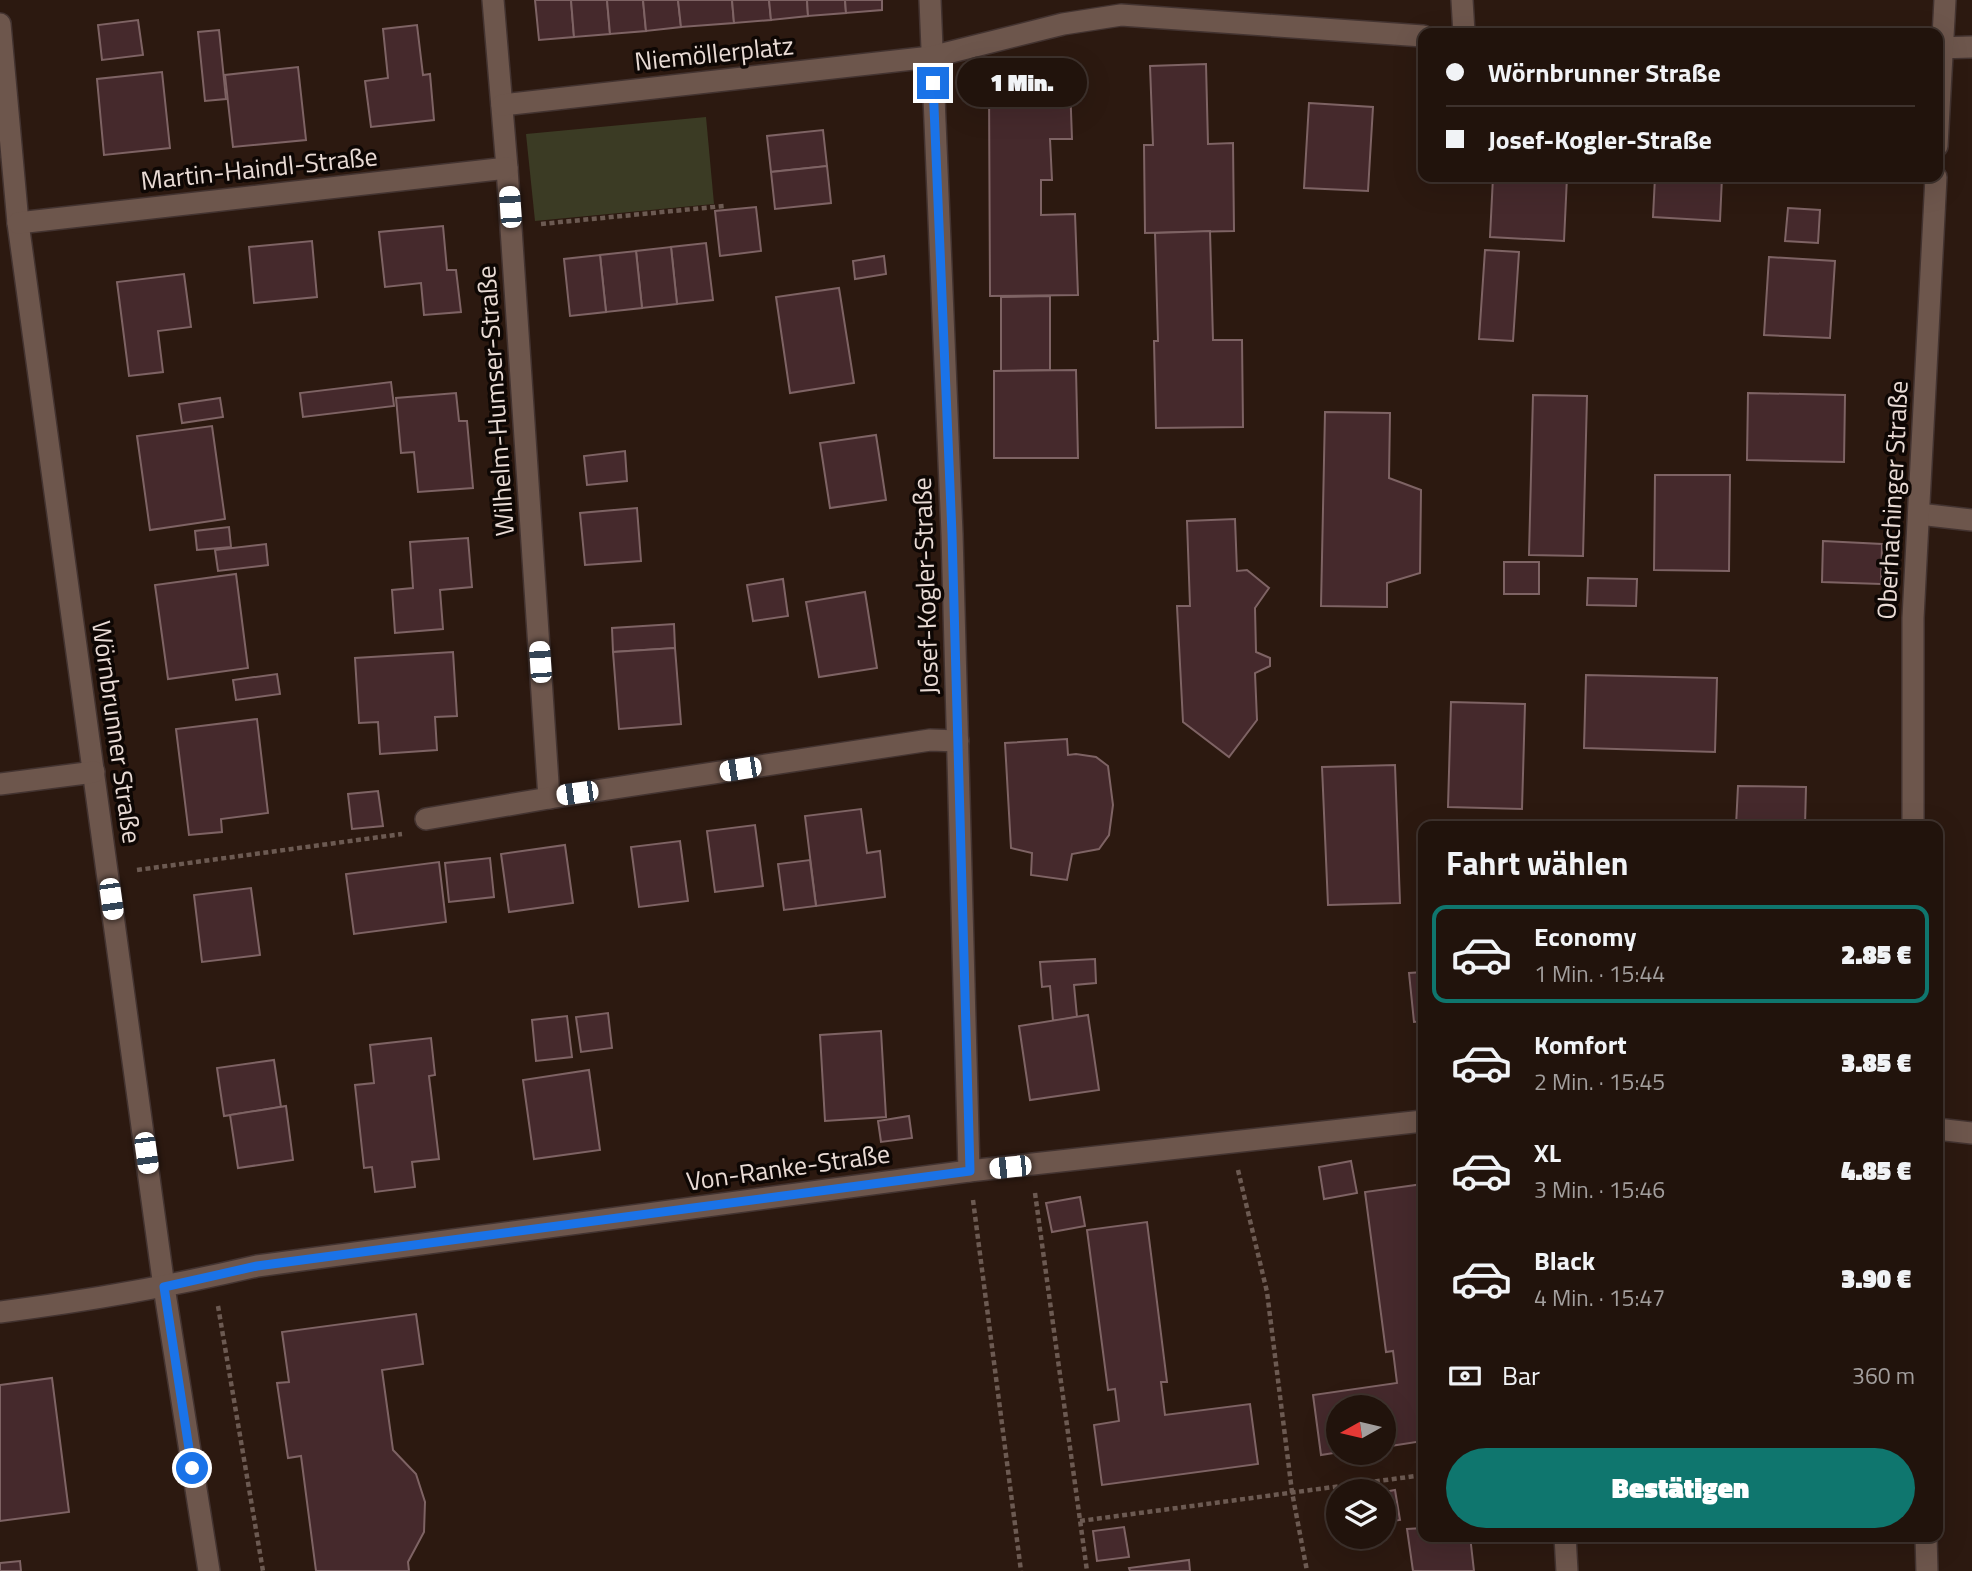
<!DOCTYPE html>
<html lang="de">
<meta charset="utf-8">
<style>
body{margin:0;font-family:"Titillium Web",sans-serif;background:#291c15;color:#f1f3f6;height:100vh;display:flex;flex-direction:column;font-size:26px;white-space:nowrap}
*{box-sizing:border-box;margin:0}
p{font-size:23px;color:#a29e9d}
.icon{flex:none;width:38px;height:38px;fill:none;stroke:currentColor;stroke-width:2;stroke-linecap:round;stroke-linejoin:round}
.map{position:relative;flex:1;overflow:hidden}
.side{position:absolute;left:1418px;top:821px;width:525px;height:721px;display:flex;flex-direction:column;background:#21130c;border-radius:14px;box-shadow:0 7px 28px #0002,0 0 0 2px #3e322d}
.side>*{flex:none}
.hud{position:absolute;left:1418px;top:28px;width:525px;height:154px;border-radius:14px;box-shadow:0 7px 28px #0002,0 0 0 2px #3e322d;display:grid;align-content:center;height:154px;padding:0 28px;background:#21130c}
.needle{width:46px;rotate:262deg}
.tools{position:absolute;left:1326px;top:1395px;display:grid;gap:14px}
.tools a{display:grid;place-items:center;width:70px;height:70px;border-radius:50%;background:#21130c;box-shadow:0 7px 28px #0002,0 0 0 2px #3e322d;font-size:35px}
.end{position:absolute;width:32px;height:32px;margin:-16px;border:9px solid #1a73e8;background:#fff;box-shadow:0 0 0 4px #fff}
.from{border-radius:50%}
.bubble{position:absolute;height:49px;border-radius:24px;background:#21130c;box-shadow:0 7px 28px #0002,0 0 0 2px #3e322d;font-size:23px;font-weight:800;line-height:49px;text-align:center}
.car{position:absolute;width:21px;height:42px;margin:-21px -10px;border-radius:9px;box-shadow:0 0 5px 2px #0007;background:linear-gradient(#fff 24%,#345 0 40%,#fff 0 76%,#345 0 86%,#fff 0)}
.hud b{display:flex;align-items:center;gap:24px;height:66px;font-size:26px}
.hud b+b{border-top:2px solid #3e322d}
.hud i{width:18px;height:18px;background:#f1f3f6}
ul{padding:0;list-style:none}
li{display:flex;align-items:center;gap:21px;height:98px;margin:0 14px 10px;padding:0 14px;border:4px solid transparent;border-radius:14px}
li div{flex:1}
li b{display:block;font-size:26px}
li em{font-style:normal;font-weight:800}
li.active{border-color:#0f766e}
li>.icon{width:63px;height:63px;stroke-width:1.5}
h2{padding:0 28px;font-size:32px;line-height:84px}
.pay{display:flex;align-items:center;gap:18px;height:77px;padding:0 28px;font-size:26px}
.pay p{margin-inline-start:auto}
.cta{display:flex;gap:14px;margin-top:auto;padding:14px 28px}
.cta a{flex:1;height:80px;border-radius:42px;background:#0f766e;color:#fff;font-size:28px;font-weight:800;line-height:80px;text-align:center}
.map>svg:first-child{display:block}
.green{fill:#3b3b24}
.building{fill:#45292c;stroke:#7e6364;stroke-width:2}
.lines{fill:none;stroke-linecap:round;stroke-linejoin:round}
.street-casing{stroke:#433330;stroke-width:24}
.secondary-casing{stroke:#433330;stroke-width:24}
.path{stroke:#6c5a52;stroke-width:4.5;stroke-dasharray:5 3.5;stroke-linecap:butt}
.street{stroke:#6d564c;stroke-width:21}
.secondary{stroke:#6d564c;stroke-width:21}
.route{stroke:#1a73e8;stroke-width:9}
.labels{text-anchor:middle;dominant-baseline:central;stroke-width:7;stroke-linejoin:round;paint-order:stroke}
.street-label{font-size:26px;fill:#e9dbd5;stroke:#0e0704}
</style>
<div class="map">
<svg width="1972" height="1571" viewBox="0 0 1972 1571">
<rect width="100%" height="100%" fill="#2c1910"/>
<path class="green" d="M706,117L714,204L535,221L526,134Z"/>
<g class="building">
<path d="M535,0H571L574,37L539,40Z"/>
<path d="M571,0H607L610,34L574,37Z"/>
<path d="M607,0H643L646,31L610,34Z"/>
<path d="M643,0H678L681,27L646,31Z"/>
<path d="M678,0H732L734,23L681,27Z"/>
<path d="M732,0H769L771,20L734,23Z"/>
<path d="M769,0H807L808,16L771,20Z"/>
<path d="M807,0H845L846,13L808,16Z"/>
<path d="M845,0H882V10L846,13Z"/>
<path d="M138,20L143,55L102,60L98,25Z"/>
<path d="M417,25L423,75L430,74L434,120L371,127L365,81L388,78L383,29Z"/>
<path d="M219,30L226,99L205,101L198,32Z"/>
<path d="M1206,64L1208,144L1233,143L1234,231L1145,233L1144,145H1153L1150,66Z"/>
<path d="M298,67L306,140L233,147L225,75Z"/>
<path d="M162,72L170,148L104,155L97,79Z"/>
<path d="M989,84H1070L1072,139H1050L1052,180H1041V215L1075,214L1078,295L990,296Z"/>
<path d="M1309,103L1373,107L1368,191L1304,188Z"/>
<path d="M823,130L827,166L771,172L767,136Z"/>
<path d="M827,166L831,203L775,209L771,172Z"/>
<path d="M1493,177H1567L1564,241L1490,237Z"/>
<path d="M1655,177H1722L1720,221L1653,217Z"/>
<path d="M1768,177H1842L1841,180Z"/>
<path d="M756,207L761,251L720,256L715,211Z"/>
<path d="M1788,208L1820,210L1818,243L1785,241Z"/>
<path d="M443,226L447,270H456L461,312L424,315L421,283L385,287L379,232Z"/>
<path d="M1210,231L1213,340H1242L1243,427L1156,428L1154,341H1158L1155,233Z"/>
<path d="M312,241L317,297L254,303L249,247Z"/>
<path d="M706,243L713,300L677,304L671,247Z"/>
<path d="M671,247L677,304L642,308L636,251Z"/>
<path d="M1485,250L1519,252L1513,341L1479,339Z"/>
<path d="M636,251L642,308L606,312L600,255Z"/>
<path d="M600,255L606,312L570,316L564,259Z"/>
<path d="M884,256L886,274L855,279L853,261Z"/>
<path d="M1769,257L1835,261L1830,338L1764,335Z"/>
<path d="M184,274L191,327L158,331L163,372L129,376L117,282Z"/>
<path d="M839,288L854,383L790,393L776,297Z"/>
<path d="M1050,296V370L1001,371V297Z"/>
<path d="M1076,370L1078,458H994V371Z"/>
<path d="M391,382L394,406L303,417L300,393Z"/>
<path d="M456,393L459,421H467L473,488L418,492L414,452L401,453L396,398Z"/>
<path d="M1748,393L1845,395L1844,462L1747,460Z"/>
<path d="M1533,395L1587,396L1583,556L1529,555Z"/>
<path d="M220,398L223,417L182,423L179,404Z"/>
<path d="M1325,412L1390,413L1389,478L1421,490L1420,573L1387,583V607L1321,606Z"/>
<path d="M212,426L225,519L150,530L137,436Z"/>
<path d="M876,435L886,500L830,508L820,443Z"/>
<path d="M625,451L627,481L587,485L584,456Z"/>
<path d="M1655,475H1730L1729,571L1654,570Z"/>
<path d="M637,508L641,561L585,565L580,513Z"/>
<path d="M1235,519L1237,571L1247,570L1269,588L1255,608L1256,652L1270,658V666L1255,673L1257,720L1229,757L1183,722L1177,606H1190L1187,521Z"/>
<path d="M229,527L231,547L197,550L195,531Z"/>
<path d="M468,538L472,587L440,590L443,629L395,633L392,590L413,588L410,542Z"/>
<path d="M1823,541L1882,544L1881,584L1822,582Z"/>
<path d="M266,544L268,565L218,571L215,550Z"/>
<rect x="1504" y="562" width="35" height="32"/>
<path d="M236,574L248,668L168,679L155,585Z"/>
<path d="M1588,578L1637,579L1636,606L1587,605Z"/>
<path d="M783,579L788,616L753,621L747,585Z"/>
<path d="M865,592L877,668L819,677L806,602Z"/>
<path d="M674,624L675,648L613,652L612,628Z"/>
<path d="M675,648L681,724L619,729L613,652Z"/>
<path d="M453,652L457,716L435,717L437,750L380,754L378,722L359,723L355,658Z"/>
<path d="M277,674L280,694L236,700L233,680Z"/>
<path d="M1586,675L1717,678L1715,752L1584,748Z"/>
<path d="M1451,702L1525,704L1522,809L1448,807Z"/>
<path d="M257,719L268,813L221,819L222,832L189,835L176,729Z"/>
<path d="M1067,739L1068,755L1076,754L1096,757L1108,766L1113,805L1109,835L1099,849L1072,854L1067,880L1031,875L1032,853L1011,848L1005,743Z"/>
<path d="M1395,765L1400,903L1328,905L1322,767Z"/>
<path d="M1738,786L1806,787L1805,826H1736Z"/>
<path d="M378,791L383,826L352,829L348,794Z"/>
<path d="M861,809L867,853L880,851L885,897L816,906L805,816Z"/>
<path d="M755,825L763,886L715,892L707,831Z"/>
<path d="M680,841L688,901L639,907L631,847Z"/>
<path d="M565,845L573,903L509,912L501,854Z"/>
<path d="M490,858L494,897L449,902L445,863Z"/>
<path d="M810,860L816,906L784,910L778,864Z"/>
<path d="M439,862L446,922L354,934L346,874Z"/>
<path d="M251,888L260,955L202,962L194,895Z"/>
<path d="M1095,959L1096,983L1074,985L1077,1017L1053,1021L1050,986L1042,987L1040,962Z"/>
<path d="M1423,972V1021L1414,1022L1409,973Z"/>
<path d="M608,1013L612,1048L581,1052L576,1017Z"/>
<path d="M1088,1015L1099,1090L1030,1100L1019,1026Z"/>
<path d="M567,1016L572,1057L536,1061L532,1020Z"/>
<path d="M881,1031L886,1117L825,1121L820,1035Z"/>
<path d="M431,1038L435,1075L429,1076L439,1159L412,1162L415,1187L375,1192L372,1167L364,1168L355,1085L374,1083L370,1045Z"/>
<path d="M274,1060L281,1107L224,1116L217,1068Z"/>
<path d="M589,1070L600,1150L534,1159L523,1080Z"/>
<path d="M286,1106L293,1160L238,1168L230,1115Z"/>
<path d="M909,1116L912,1138L881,1142L878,1121Z"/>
<path d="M1351,1161L1357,1193L1324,1199L1319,1167Z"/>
<path d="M1423,1184V1441L1384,1447V1407H1339L1340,1452L1321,1455L1313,1395L1397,1383L1393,1351L1386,1352L1365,1192Z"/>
<path d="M1080,1197L1085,1226L1052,1232L1046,1203Z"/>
<path d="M1147,1222L1167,1382H1161L1165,1415L1250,1404L1258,1464L1102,1485L1094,1425L1119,1421L1115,1389L1108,1390L1087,1230Z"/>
<path d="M416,1314L423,1364L382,1370L393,1450L416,1474L425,1502L424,1532L408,1562L409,1571H316L301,1456L288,1458L277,1383L289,1382L282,1332Z"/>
<path d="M52,1378L69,1512L0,1521V1385Z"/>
<path d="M1395,1490L1400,1520L1384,1522V1492Z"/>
<path d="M1124,1527L1129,1557L1097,1561L1093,1531Z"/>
<path d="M1423,1528V1536H1470L1474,1571H1413L1407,1529Z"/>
<path d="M1189,1560L1190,1571H1130L1129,1568Z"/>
<path d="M20,1561L21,1571H0V1563Z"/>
</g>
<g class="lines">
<g class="street-casing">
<g id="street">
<path d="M493,0L507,168L549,798"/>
<path d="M930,0L952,534L969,1171"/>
<path d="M1462,0L1464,33"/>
<path d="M0,24L18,223L164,1287L209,1571"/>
<path d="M1937,48L1972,47"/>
<path d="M502,105L931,57L1063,24L1121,15L1423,36"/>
<path d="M18,223L507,168"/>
<path d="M1919,514L1972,520"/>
<path d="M0,784L94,772"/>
<path d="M426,819L549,798L930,740L958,741"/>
<path d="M1937,1129L1972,1133"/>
<path d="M0,1312C87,1301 172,1286 257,1266L969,1171L1423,1121"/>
<path d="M1565,1536L1567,1571"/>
</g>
</g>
<g class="secondary-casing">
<g id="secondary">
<path d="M1937,146L1945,0"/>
<path d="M1913,826V618L1936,177"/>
<path d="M1926,1536L1927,1571"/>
</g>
</g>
<g class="path">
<path d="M541,224L724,206"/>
<path d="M137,870L402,834"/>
<path d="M1238,1170L1267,1292L1292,1492L1307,1571"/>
<path d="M1035,1193L1087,1571"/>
<path d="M973,1200L1021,1571"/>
<path d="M218,1306L263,1571"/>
<path d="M1080,1521L1423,1475"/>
</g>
<use href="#street" class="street"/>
<use href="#secondary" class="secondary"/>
</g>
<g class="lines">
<path class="route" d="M192,1468L164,1287L257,1266L970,1171L952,534L933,83"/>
</g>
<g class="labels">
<g class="street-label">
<text transform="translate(714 53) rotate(-6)">Niemöllerplatz</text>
<text transform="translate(259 168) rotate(-6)">Martin-Haindl-Straße</text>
<text transform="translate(495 401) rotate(-94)">Wilhelm-Humser-Straße</text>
<text transform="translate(1892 500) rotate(-87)">Oberhachinger Straße</text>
<text transform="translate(925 586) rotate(-92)">Josef-Kogler-Straße</text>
<text transform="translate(117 732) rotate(82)">Wörnbrunner Straße</text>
<text transform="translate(788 1167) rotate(-8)">Von-Ranke-Straße</text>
</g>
</g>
</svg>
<div class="tools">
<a><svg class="needle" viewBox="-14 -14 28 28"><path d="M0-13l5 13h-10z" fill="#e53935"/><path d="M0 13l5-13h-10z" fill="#a29e9d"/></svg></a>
<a><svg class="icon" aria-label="layers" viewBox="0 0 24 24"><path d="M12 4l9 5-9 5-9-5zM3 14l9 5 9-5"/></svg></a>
</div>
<i class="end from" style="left:192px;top:1468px"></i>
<i class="end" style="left:933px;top:83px"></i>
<div class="bubble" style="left:957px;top:58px;width:130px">1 Min.</div>
<i class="car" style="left:510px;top:207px;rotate:356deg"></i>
<i class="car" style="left:540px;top:662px;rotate:356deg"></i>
<i class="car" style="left:740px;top:769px;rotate:261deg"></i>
<i class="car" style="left:577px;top:793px;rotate:262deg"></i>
<i class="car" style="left:111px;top:899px;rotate:172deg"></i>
<i class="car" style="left:146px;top:1153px;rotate:172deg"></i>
<i class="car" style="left:1010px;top:1167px;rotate:264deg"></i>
<div class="hud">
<b><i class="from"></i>Wörnbrunner Straße</b>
<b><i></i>Josef-Kogler-Straße</b>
</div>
<section class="side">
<h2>Fahrt wählen</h2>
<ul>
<li class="active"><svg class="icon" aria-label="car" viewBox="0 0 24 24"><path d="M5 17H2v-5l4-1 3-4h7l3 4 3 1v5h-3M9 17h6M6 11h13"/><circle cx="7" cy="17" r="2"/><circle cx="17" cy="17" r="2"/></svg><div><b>Economy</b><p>1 Min. · 15:44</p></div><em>2.85 €</em></li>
<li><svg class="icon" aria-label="car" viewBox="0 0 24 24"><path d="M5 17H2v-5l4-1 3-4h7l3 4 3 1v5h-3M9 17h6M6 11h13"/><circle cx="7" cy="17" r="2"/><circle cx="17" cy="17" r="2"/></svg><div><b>Komfort</b><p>2 Min. · 15:45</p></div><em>3.85 €</em></li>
<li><svg class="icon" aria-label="car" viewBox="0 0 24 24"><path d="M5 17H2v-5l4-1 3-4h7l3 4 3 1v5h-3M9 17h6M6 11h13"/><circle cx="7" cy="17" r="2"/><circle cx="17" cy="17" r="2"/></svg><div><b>XL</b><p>3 Min. · 15:46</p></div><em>4.85 €</em></li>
<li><svg class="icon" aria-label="car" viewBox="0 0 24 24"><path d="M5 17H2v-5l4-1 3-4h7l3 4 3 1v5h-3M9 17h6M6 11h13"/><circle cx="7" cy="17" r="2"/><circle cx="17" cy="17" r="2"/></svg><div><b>Black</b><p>4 Min. · 15:47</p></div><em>3.90 €</em></li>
</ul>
<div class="pay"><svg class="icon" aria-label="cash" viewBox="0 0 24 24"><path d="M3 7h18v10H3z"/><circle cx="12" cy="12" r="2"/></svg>Bar<p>360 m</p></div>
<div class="cta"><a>Bestätigen</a></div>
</section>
</div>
